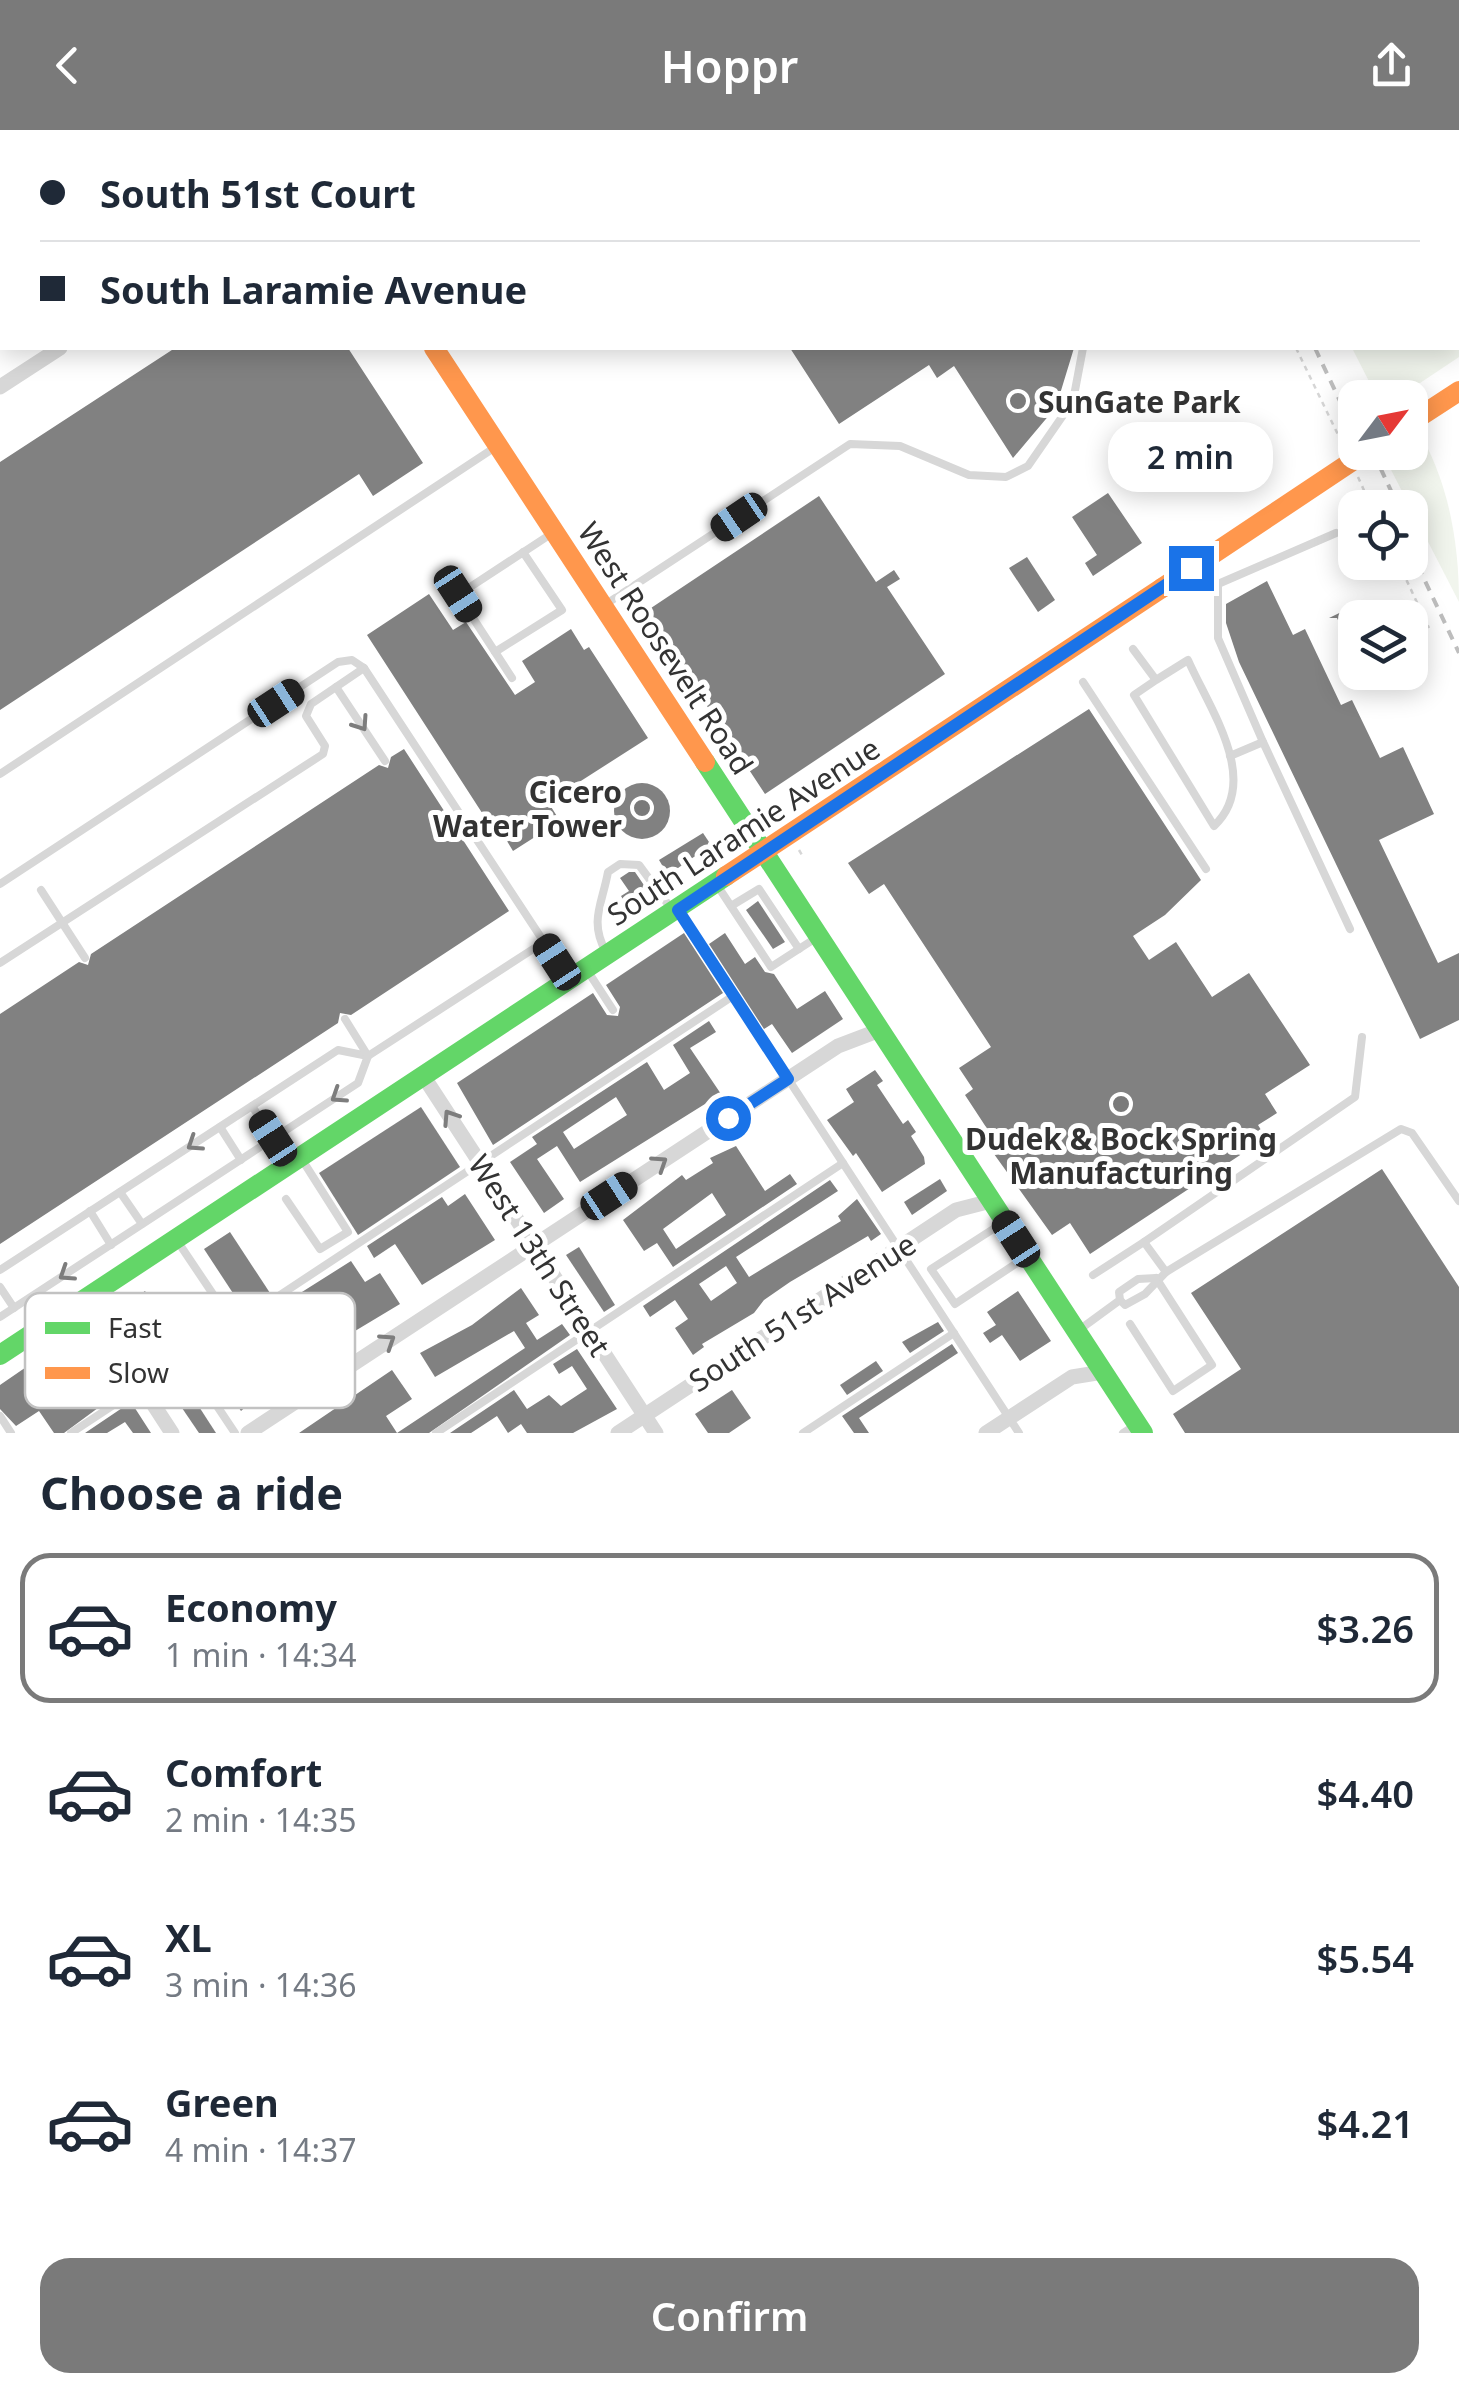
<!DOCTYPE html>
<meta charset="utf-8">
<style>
body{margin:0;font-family:"Noto Sans",sans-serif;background:#f6f6f7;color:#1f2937;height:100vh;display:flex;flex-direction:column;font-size:38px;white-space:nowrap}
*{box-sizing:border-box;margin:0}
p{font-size:32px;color:#747a83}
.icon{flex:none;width:55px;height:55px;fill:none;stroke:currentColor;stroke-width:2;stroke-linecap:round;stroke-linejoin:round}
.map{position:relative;height:1303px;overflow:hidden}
.panel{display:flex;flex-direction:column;background:#fff;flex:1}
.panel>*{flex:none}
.hud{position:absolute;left:0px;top:0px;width:1460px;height:220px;box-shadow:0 5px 25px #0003;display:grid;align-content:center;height:220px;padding:0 40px;background:#fff}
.needle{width:65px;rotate:58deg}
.buttons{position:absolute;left:1338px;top:250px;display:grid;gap:20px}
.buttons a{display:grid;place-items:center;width:90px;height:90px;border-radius:20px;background:#fff;box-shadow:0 5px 25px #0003;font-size:50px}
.end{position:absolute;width:45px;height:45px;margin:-22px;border:12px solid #1a73e8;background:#fff;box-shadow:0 0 0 5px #fff}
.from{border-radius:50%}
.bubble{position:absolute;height:70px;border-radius:30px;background:#fff;box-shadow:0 5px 25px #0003;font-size:32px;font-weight:600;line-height:70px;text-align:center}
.car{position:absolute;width:30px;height:60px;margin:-30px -15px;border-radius:12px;box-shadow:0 0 8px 2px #0007;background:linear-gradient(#222 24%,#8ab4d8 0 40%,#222 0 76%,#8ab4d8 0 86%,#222 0)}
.hud b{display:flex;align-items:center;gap:35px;height:95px;font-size:38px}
.hud b+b{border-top:2px solid #e0e1e3}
.hud i{width:25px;height:25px;background:#1f2937}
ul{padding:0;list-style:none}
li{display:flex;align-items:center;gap:30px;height:150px;margin:0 20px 15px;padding:0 20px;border:5px solid transparent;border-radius:30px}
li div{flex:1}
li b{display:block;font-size:38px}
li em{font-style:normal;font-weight:600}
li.on{border-color:#7a7a7a}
li>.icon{width:90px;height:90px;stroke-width:1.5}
h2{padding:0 40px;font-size:45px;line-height:120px}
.cta{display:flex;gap:20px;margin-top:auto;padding:20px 40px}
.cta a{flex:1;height:115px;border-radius:30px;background:#7a7a7a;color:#fff;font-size:40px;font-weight:600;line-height:115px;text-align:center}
header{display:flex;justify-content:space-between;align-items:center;height:130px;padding:0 40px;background:#7a7a7a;color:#fff;font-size:45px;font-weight:600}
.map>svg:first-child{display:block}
.green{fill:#f1f5ed}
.building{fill:#818181;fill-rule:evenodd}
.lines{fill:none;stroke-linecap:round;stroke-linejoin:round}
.path{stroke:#d6d6d6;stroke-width:2.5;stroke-dasharray:5 5;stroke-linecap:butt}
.lane{stroke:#d7d7d7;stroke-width:8}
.street{stroke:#d7d7d7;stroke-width:15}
.fast{stroke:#63d668;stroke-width:20}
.slow{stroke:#ff974d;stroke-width:20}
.rail{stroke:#bebebe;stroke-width:4;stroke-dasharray:10 8;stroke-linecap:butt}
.slow-bridge{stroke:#ff974d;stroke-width:20}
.oneway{stroke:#7d7d7d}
.route{stroke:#1a73e8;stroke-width:12}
.poi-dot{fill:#7a7a7a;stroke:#fff;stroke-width:4}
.labels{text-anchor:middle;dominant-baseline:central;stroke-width:10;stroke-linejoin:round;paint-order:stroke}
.poi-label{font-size:30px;font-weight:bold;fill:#333;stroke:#fff;text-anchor:start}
.street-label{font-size:30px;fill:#333;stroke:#fff}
.key{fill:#fff;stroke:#c2c2c2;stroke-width:2.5}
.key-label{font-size:28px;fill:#333}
</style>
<header><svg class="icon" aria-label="back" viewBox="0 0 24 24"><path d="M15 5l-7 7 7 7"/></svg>Hoppr<svg class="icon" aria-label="share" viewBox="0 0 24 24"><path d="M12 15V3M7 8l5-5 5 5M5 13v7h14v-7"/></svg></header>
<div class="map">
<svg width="1459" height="1303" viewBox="0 0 1459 1303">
<rect width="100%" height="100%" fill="#fff"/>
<g class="green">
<path d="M1458,38L1459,227L1399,267H1377L1352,218H1458Z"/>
<path d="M1424,311C1450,360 1459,417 1459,472L1388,334Z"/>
</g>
<g class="building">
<path d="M175,218H348L423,333L373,366L359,344L0,580V332Z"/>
<path d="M790,218H1074L1056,277L1013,328L954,236L937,248L929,235L839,294Z"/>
<path d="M1108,363L1142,413L1093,446L1085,433L1097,425L1072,387Z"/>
<path d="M819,366L876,452L894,440L900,449L887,457L945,544L765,664L645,482Z"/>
<path d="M1027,427L1055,470L1038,482L1009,438Z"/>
<path d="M1267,451L1293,505L1305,499L1341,575L1352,570L1380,628L1403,617L1434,684L1379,710L1438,833L1459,823V890L1420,909L1239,532L1226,493V474Z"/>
<path d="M429,464L453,500L466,492L515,565L535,552L522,531L571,499L584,520L589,517L648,608L548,672L560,691L513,721L502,703L497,706L367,505Z"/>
<path d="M1360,473L1367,488H1355V527L1337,488H1329Z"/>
<path d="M1089,579L1201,750L1165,785L1133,806L1149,830L1176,812L1212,867L1249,843L1310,935L1265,964L1277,983L1258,995L1266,1008L1090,1124L1070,1093L1052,1105L994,1024L1001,1020L965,965L973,959L959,938L991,917L884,754L869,764L848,733Z"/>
<path d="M404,619L509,781L351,885L340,883L338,893L0,1114V884L79,832L88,835L91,824L379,635L388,638L391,627Z"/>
<circle cx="642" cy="681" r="28"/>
<path d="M703,703L711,715L668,745L659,730Z"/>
<path d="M629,742H635L650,764L629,779L621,766L629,761L620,748Z"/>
<path d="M758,771L785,812L773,819L746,780Z"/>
<path d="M684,803L723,863L493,1015L457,953L593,863L607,885L618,886L620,877L606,855Z"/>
<path d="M725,803L745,834L755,827L765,842L774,844L797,879L825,861L843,889L792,923L772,894L764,899L709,814Z"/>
<path d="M709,891L716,902L690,918L721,964L580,1052L557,1016L537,1029L564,1069L544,1083L510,1032L537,1014L532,1007L647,932L664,960L690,943L673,915ZM616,967L627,985L574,1019L563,1002Z"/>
<path d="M875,940L883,951L877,955L903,994L908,990L916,1002L911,1006L924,1027L925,1034L882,1062L856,1023L853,1026L827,990L854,972L846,959Z"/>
<path d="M421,977L460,1037L358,1105L319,1043Z"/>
<path d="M736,1016L765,1061L790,1044L797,1054L673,1137L657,1113L644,1121L623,1090L682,1045L686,1050L713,1033L710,1028ZM712,1063L726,1085L676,1119L663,1099Z"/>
<path d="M1382,1039L1459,1157V1303H1185L1173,1284L1241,1239L1191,1163Z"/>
<path d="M940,1049L947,1061L912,1085L904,1072Z"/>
<path d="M830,1050L838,1061L736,1127L749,1147L841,1091L838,1086L857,1069L881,1104L871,1111L868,1106L790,1152L764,1170L754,1183L702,1214L704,1217L693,1225L675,1198L688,1189L675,1170L650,1187L643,1176ZM726,1136L737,1153L711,1171L699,1154Z"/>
<path d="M465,1064L495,1110L422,1155L395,1114L374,1128L367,1116L442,1067L448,1076Z"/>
<path d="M230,1102L270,1163L244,1180L204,1119Z"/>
<path d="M579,1117L615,1175L604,1182L566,1125Z"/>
<path d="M351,1131L365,1152L380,1143L400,1174L260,1258L262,1262L241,1281L221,1252L323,1184L312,1168L210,1234L204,1224Z"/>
<path d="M521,1158L539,1185L526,1193L537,1210L562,1194L570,1205L429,1303H397L525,1218L514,1201L435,1247L420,1223L472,1195Z"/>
<path d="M145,1161L168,1197L154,1207L160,1217L148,1225L118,1180Z"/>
<path d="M1018,1161L1051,1211L1020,1231L1002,1205L990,1213L983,1203L996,1195L987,1182Z"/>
<path d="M938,1192L944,1201L910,1223L902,1212Z"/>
<path d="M83,1198L121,1261L64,1303H54L39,1281L16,1296L0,1279V1255ZM84,1229L95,1246L67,1264L56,1247Z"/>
<path d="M952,1214L958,1223L859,1288L869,1303H854L842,1286Z"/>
<path d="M577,1219L617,1279L573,1303H527L521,1294L508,1303L497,1286L471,1303H450L514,1260L527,1279L549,1265L561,1276L587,1259L572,1236L559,1244L553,1234Z"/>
<path d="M876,1231L883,1241L847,1265L840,1255Z"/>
<path d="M392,1240L412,1269L386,1286L397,1303H299Z"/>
<path d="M732,1260L751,1288L729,1303H708L695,1284Z"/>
<path d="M194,1269L216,1303H199L182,1278Z"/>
<path d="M131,1272L151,1303H133L125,1292L107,1303H85Z"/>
</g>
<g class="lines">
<g class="path">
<path d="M1192,0L1193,2"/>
<path d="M1296,218L1344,317"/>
<path d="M1358,347L1372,378"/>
<path d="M1398,432L1429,498"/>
<path d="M799,720L802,725"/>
</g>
<g class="lane">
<path d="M994,0L995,2"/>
<path d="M603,476L850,314L900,316L969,345L1006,347L1028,336L1073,271L1083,218"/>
<path d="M1133,519L1156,550L1134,565L1214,696C1262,651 1209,578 1188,530L1156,550"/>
<path d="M495,522L562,480L523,422"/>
<path d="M512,548L458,465L551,404"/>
<path d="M1083,552L1206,739"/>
<path d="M336,557L385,631"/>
<path d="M1263,612L1218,508V454L1336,403"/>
<path d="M1230,626L1263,612L1350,799"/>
<path d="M0,644L494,318"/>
<path d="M0,754L338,532L352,530L364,538"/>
<path d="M717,755L771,837L819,806"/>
<path d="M41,760L85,828"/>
<path d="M731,776L759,759L799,819"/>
<path d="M678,780L1019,1303"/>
<path d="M606,822C589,791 602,775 608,742L620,734L639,735L673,781"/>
<path d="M0,833L323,624L325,616L306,586L311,574L364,538L567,847"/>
<path d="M587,840L613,880"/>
<path d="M252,976L273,1008"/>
<path d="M220,997L241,1030"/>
<path d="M120,1062L142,1094"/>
<path d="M286,1069L320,1119L348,1102L301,1028"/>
<path d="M90,1081L111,1115"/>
<path d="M1001,1094L931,1139L955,1174L1026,1127"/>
<path d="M176,1109L225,1182"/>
<path d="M1144,1112L1355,967L1362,907"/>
<path d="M0,1140L338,920L368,926L544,812"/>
<path d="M1166,1142L1401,999L1412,1003L1459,1071"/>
<path d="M1093,1145L1144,1112L1166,1142L1145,1164L1125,1175L1120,1170"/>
<path d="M0,1157L14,1178"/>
<path d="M0,1187L358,953L368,926L345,889"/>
<path d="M1130,1194L1173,1261L1212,1235L1156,1148"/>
<path d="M1079,1200L1120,1170L1119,1162L1138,1149L1156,1148"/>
<path d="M185,1228L235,1303"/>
<path d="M0,1286L11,1303"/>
<path d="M71,1303L733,866"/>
<path d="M436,1303L843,1033"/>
<path d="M803,1303L954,1203"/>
<path d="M1123,1303L1137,1294"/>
</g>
<g class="street">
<path d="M1453,0L1455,2"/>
<path d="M0,257L60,218"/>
<path d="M424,947L656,1303"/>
<path d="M85,1169L172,1303"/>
<path d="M248,1303L838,916L880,900"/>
<path d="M618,1303L956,1080L991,1071"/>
<path d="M986,1303L1072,1247L1103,1242"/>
</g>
<g class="fast">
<path d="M705,632L1143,1303"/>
<path d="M0,1225L726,746"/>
</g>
<g class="slow">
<path d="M291,0L293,2"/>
<path d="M434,218L705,632"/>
<path d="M1410,293L1459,261"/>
<path d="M726,746L1162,458"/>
</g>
<g class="rail">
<path d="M1221,0L1222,2"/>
<path d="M1315,218L1355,303"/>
<path d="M1373,322L1399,378"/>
<path d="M1410,419L1459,523"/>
</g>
<path class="slow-bridge" d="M1162,458L1366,322"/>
</g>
<defs><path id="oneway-chevron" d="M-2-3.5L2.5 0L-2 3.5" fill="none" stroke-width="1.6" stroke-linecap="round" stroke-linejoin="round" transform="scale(2.5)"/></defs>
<g class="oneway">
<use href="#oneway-chevron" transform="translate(361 594) rotate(56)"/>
<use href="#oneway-chevron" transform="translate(338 966) rotate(147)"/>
<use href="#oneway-chevron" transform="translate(450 987) rotate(-123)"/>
<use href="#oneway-chevron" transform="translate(194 1014) rotate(147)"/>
<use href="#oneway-chevron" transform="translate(660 1033) rotate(-33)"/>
<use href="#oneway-chevron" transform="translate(66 1144) rotate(147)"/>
<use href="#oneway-chevron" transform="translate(388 1211) rotate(-33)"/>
</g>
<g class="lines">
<path class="route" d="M728,988L788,949L678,780L1191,438"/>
</g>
<g class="poi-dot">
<circle cx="1018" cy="271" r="10"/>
<circle cx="642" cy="678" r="10"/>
<circle cx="1121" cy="974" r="10"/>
</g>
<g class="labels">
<g class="poi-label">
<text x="1038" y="271">SunGate Park</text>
<text x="622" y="661" text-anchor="end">Cicero<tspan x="622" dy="34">Water Tower</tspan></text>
<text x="1121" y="1008" text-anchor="middle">Dudek &amp; Bock Spring<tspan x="1121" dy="34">Manufacturing</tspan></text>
</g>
<g class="street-label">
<text transform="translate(666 518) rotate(57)">West Roosevelt Road</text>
<text transform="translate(743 701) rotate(-33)">South Laramie Avenue</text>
<text transform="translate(540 1125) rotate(57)">West 13th Street</text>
<text transform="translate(802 1182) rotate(-33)">South 51st Avenue</text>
</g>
</g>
<rect x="25" y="1163" width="330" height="115" rx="15" class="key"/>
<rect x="45" y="1192" width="45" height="12" fill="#63d668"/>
<rect x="45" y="1237" width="45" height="12" fill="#ff974d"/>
<g class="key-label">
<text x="108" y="1208">Fast</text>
<text x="108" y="1253">Slow</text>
</g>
</svg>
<div class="buttons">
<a><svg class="needle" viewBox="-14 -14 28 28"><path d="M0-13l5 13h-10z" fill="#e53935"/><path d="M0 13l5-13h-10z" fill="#747a83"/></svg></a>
<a><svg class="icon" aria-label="locate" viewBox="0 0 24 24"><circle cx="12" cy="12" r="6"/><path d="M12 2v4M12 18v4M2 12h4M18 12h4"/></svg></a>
<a><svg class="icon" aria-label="layers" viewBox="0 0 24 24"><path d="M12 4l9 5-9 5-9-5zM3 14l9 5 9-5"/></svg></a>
</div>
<i class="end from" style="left:728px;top:988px"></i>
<i class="end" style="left:1191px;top:438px"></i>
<div class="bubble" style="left:1108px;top:292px;width:165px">2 min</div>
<i class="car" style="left:739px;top:387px;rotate:236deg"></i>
<i class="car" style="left:458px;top:464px;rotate:147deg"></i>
<i class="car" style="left:276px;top:573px;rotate:57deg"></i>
<i class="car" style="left:557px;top:832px;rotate:327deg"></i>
<i class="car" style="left:273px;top:1008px;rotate:327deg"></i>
<i class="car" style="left:609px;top:1066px;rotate:57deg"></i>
<i class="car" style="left:1016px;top:1109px;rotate:327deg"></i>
<div class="hud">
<b><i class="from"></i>South 51st Court</b>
<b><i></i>South Laramie Avenue</b>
</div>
</div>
<section class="panel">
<h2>Choose a ride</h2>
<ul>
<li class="on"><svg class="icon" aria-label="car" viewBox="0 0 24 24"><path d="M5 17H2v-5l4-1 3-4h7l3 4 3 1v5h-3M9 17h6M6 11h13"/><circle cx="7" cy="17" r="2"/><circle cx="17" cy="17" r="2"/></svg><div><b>Economy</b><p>1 min · 14:34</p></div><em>$3.26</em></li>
<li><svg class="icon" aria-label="car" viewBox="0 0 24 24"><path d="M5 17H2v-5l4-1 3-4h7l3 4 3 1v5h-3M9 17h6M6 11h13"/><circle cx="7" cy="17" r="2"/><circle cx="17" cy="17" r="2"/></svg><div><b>Comfort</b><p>2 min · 14:35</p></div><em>$4.40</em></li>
<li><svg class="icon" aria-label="car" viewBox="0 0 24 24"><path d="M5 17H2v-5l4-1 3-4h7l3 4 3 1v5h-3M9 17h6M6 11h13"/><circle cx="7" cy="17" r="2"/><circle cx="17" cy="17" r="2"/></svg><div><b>XL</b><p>3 min · 14:36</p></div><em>$5.54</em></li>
<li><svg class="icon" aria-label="car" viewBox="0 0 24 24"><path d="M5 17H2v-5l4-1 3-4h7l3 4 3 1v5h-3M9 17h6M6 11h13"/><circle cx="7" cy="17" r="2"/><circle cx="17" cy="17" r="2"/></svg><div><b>Green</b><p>4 min · 14:37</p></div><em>$4.21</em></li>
</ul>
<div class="cta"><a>Confirm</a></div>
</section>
